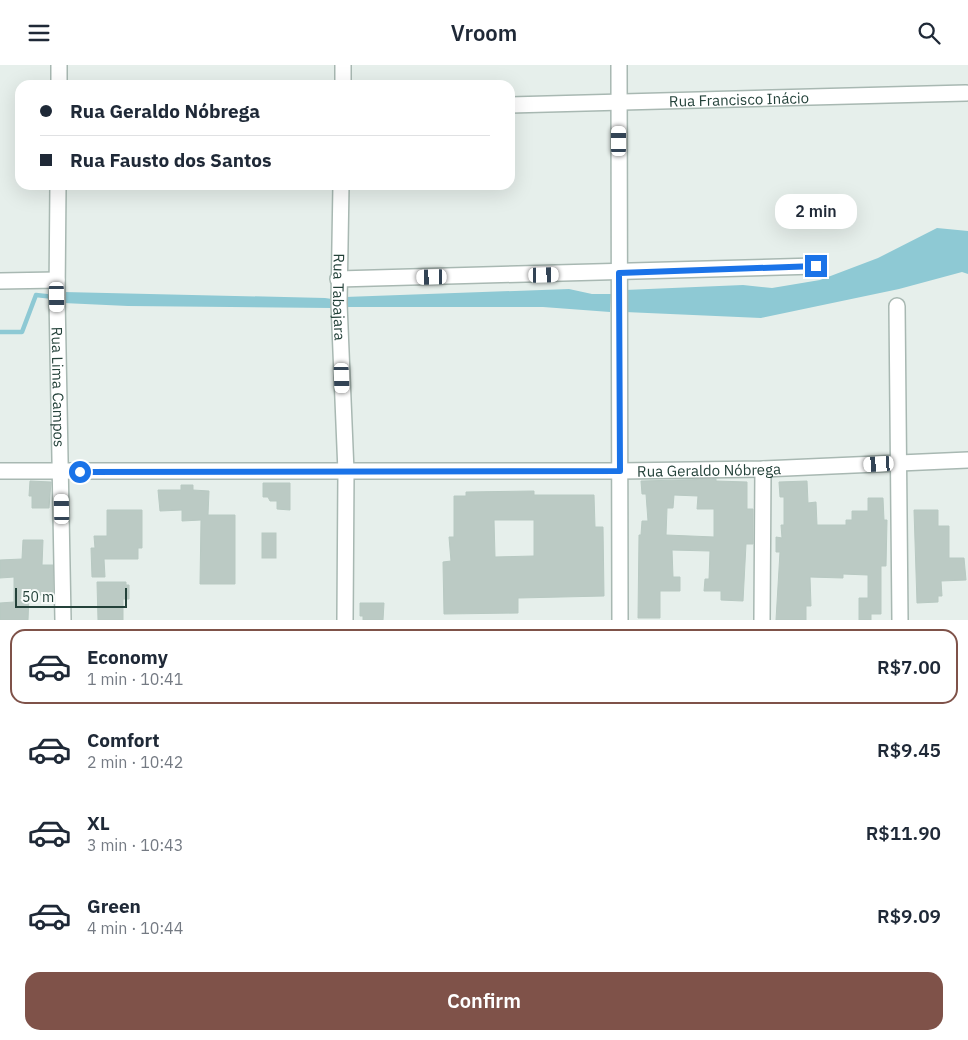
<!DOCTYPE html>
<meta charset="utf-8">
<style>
body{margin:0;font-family:"IBM Plex Sans",sans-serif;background:#f6f6f7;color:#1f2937;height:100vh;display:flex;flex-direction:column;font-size:19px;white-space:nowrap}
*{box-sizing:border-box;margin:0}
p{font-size:16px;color:#747a83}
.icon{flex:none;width:28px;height:28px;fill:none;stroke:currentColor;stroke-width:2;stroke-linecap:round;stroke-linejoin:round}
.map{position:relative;height:555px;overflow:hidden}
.panel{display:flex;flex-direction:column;background:#fff;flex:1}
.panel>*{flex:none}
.top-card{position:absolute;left:15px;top:15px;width:500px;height:110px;border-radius:15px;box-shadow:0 5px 20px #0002;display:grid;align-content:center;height:110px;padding:0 25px;background:#fff}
.scale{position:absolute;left:15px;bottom:12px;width:112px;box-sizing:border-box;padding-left:5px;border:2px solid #24423a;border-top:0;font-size:14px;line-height:18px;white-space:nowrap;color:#24423a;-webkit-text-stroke:4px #f7fbf9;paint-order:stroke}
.end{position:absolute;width:22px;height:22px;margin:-11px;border:6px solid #1a73e8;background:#fff;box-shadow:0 0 0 2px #fff}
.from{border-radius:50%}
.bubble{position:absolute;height:35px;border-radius:15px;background:#fff;box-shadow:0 5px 20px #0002;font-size:16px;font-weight:600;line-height:35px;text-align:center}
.car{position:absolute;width:15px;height:30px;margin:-15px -8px;border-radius:6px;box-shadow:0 0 4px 1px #0007;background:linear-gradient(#fff 24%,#345 0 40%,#fff 0 76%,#345 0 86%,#fff 0)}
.top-card b{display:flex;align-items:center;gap:18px;height:48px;font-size:19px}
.top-card b+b{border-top:1px solid #e0e1e3}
.top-card i{width:12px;height:12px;background:#1f2937}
ul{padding:9px 0 0;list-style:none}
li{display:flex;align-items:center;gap:15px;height:75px;margin:0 10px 8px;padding:0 15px;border:2px solid transparent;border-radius:15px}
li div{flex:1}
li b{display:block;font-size:19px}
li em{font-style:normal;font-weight:600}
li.selected{border-color:#7f5249}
li>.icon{width:45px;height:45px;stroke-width:1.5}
.cta{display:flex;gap:10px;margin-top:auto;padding:10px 25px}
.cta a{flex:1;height:58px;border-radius:15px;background:#7f5249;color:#fff;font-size:20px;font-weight:600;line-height:58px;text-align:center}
header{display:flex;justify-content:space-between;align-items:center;height:65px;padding:0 25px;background:#fff;font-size:22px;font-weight:600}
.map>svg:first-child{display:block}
.water{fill:#8ec9d4}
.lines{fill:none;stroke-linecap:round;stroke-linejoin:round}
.stream{stroke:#8ec9d4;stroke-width:4.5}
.building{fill:#bbcac4;stroke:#b8c9c2;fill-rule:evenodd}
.minor-casing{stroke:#a8b8b2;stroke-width:18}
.minor{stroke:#fff;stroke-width:15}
.route{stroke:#1a73e8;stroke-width:6}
.labels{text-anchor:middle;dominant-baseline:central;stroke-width:4.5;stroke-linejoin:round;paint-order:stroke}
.street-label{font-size:15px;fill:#24423a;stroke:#f7fbf9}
</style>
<header><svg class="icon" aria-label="menu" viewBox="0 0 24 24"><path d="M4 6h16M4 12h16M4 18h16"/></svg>Vroom<svg class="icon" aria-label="search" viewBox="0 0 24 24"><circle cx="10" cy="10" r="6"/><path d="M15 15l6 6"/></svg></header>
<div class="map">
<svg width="968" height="555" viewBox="0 0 968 555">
<rect width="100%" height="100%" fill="#e6efeb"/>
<g class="water">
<path d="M937,163L968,166V209L962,207L899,224L761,253L625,247V225L743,220L772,223L820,215L878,193Z"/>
<path d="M569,224L592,229H611L610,247L543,242H345V232Z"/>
<path d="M64,227L325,233L332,234V243L128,241L63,238Z"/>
</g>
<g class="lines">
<path class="stream" d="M0,267H22L36,230L54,232"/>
</g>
<g class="building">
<path d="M716,414V416L747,417V444H753V479H746L743,536L721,535V526H704L705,514H709L710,486L672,485L673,512H680V526H660V553H638L639,470H641L642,456H648L646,429H642L641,416ZM674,430L698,431L697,444H714V472L666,470L667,443H673Z"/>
<path d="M30,416L51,417L49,443H32V431H29Z"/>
<path d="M807,416L808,438L816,437L817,460H846V455H852V446H868V433H883L884,455H887L886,501H881V549H871V555H859V533H868V510L843,509V513L810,512L811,541H806V555H776L780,487H776V472L782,473L781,460H784V432H780L779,417Z"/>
<path d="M263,418H290V445L277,444V436H270L268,432H263Z"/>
<path d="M181,420H193V425L209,426L208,450H235V519H200L201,455L182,456V445L160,446L158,425H181Z"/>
<path d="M534,426V430H594L595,462H603L604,531L518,533V548L444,549L443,497L451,496L449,472H454V431H466V427ZM494,455H534V491L495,492Z"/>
<path d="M107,445H142V483H138V494H104L105,512H92L91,483H95L94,471H107Z"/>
<path d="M914,445H938V461H949V493H964L966,515L941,516L942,531H938V537L917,538Z"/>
<rect x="262" y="468" width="14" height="25"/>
<path d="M23,475H43L42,500H53V530H29L28,555H0V538L14,537V512L0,513V495L22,494Z"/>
<path d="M97,517H126V520H129V534H123V555H98Z"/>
<path d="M360,538H384L383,555H363V551H360Z"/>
</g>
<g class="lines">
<g class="minor-casing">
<g id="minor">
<path d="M59,0V20"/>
<path d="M343,0V20"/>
<path d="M619,0L620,555"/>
<path id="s1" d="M510,40L966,28"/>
<path id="s2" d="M58,120L57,232L63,555"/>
<path id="s3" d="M341,120L339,238L346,407L345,555"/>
<path d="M338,214L816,201"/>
<path d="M0,216L57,215"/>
<path d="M897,241L900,555"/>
<path id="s4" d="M0,406H620L763,404L968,395"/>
<path d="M762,555L763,404"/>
</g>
</g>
<use href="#minor" class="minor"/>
</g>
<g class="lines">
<path class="route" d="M80,407L620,406L619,208L816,201"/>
</g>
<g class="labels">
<g class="street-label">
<text stroke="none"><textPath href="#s1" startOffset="229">Rua Francisco Inácio</textPath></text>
<text stroke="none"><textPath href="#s3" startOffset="112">Rua Tabajara</textPath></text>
<text stroke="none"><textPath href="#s2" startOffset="202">Rua Lima Campos</textPath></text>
<text stroke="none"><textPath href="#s4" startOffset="709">Rua Geraldo Nóbrega</textPath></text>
</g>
</g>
</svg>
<div class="scale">50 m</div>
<i class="end from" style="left:80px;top:407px"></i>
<i class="end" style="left:816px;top:201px"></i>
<div class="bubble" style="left:775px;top:129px;width:82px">2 min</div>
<i class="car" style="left:619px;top:76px;rotate:0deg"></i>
<i class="car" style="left:544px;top:210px;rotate:89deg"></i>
<i class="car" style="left:432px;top:212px;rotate:269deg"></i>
<i class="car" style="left:57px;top:232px;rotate:179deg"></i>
<i class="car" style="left:342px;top:313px;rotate:178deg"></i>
<i class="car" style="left:879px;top:399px;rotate:267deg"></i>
<i class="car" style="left:62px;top:444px;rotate:359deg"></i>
<div class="top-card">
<b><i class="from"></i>Rua Geraldo Nóbrega</b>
<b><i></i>Rua Fausto dos Santos</b>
</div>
</div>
<section class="panel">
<ul>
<li class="selected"><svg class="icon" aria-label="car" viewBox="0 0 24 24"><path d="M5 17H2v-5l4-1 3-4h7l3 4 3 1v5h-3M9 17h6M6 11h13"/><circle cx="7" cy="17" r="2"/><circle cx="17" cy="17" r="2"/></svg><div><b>Economy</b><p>1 min · 10:41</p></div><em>R$7.00</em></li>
<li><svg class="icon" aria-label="car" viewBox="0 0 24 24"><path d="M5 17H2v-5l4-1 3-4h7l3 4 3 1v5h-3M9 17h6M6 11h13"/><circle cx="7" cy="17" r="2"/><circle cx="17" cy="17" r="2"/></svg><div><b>Comfort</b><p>2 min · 10:42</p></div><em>R$9.45</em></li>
<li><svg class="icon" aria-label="car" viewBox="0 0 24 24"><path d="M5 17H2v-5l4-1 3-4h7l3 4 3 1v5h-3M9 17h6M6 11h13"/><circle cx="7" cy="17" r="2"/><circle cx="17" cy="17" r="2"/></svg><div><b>XL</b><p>3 min · 10:43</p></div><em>R$11.90</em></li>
<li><svg class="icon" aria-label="car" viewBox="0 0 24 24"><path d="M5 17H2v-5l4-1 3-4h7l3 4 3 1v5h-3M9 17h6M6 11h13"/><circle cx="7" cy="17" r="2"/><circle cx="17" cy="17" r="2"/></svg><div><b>Green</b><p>4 min · 10:44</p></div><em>R$9.09</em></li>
</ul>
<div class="cta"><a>Confirm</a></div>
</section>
